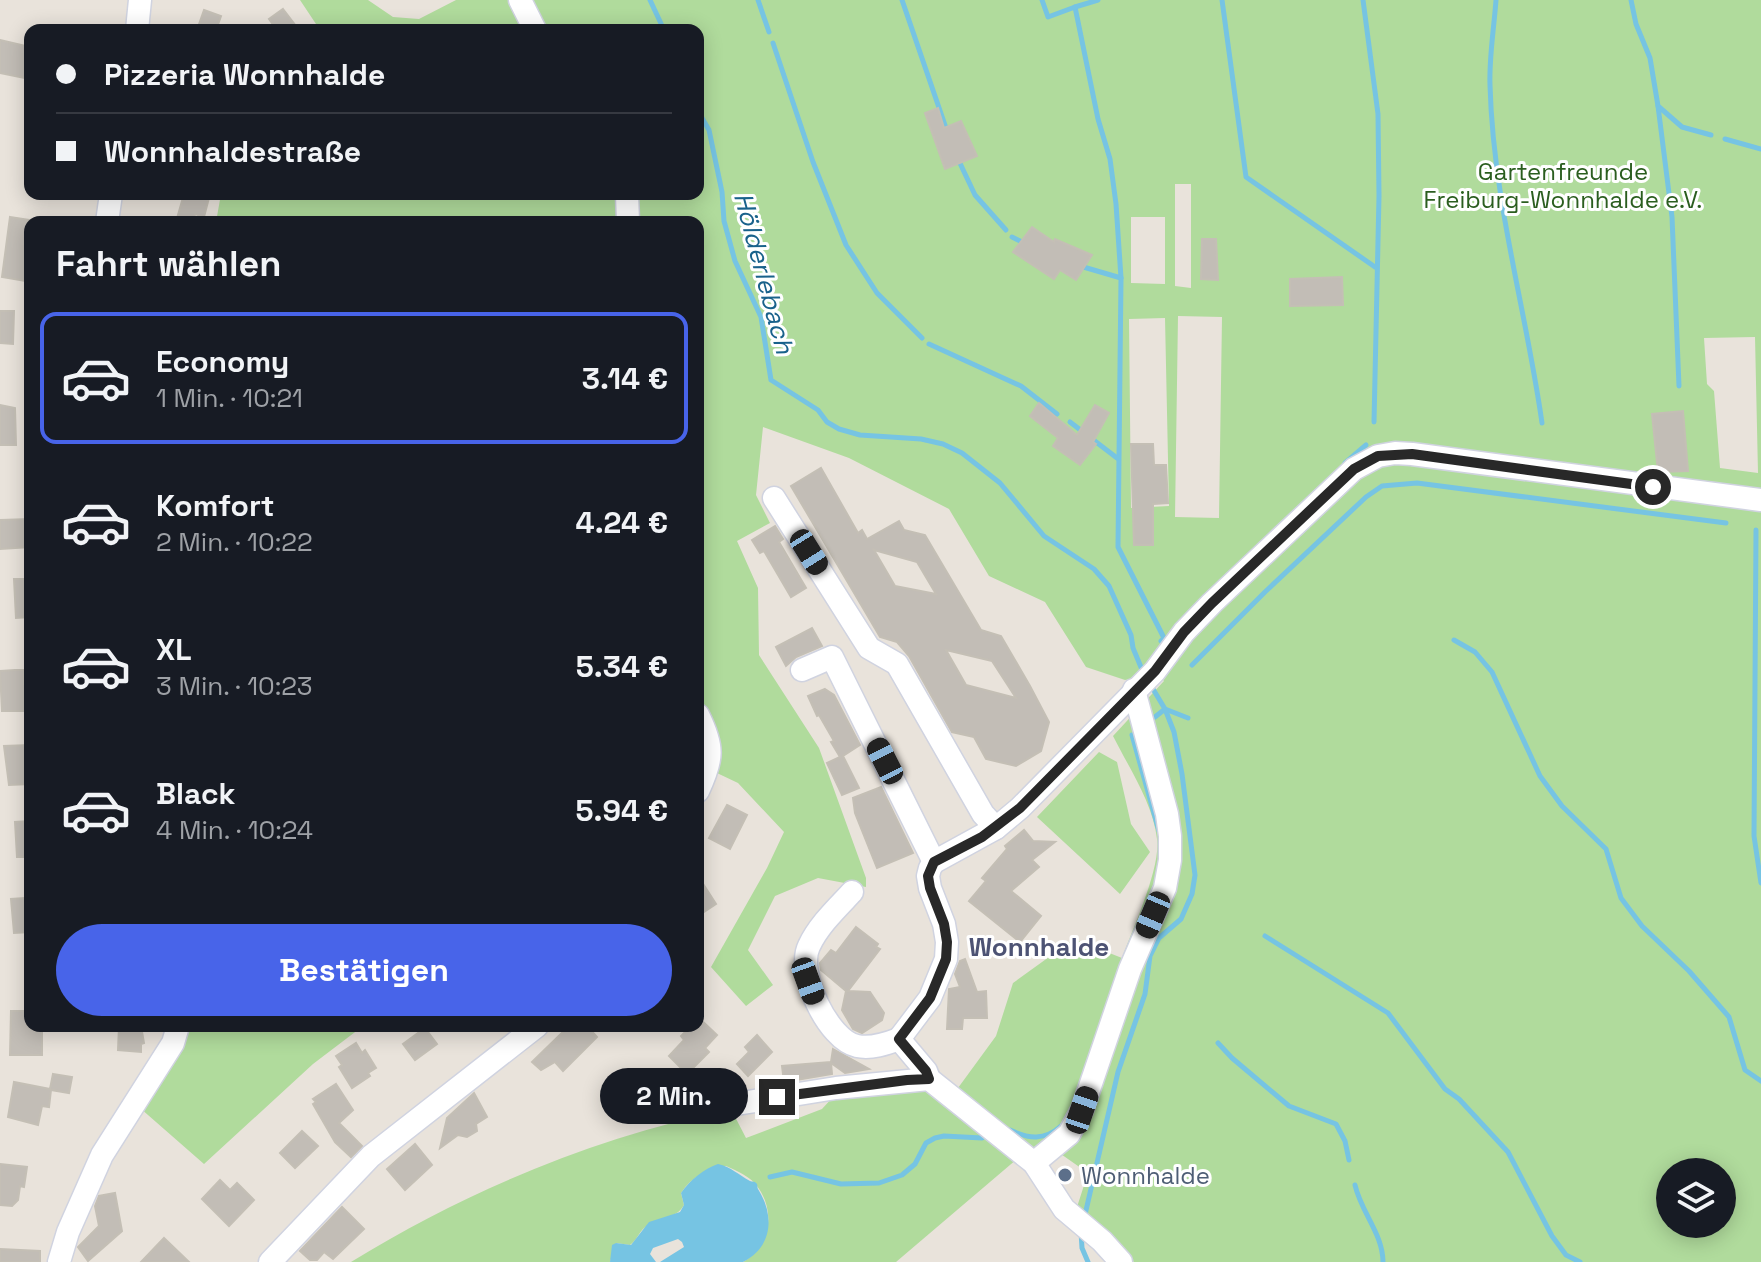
<!DOCTYPE html>
<html lang="de">
<meta charset="utf-8">
<style>
body{margin:0;font-family:"Space Grotesk",sans-serif;background:#242831;color:#f1f3f6;height:100vh;display:flex;flex-direction:column;font-size:30px;white-space:nowrap}
*{box-sizing:border-box;margin:0}
p{font-size:26px;color:#9ea1a6}
.icon{flex:none;width:44px;height:44px;fill:none;stroke:currentColor;stroke-width:2;stroke-linecap:round;stroke-linejoin:round}
.map{position:relative;flex:1;overflow:hidden}
.side{position:absolute;left:24px;top:216px;width:680px;height:816px;display:flex;flex-direction:column;background:#171b24;border-radius:16px;box-shadow:0 4px 20px #0003}
.side>*{flex:none}
.hud{position:absolute;left:24px;top:24px;width:680px;height:176px;border-radius:16px;box-shadow:0 4px 20px #0003;display:grid;align-content:center;height:176px;padding:0 32px;background:#171b24}
.controls{position:absolute;left:1656px;top:1158px;display:grid;gap:16px}
.controls a{display:grid;place-items:center;width:80px;height:80px;border-radius:50%;background:#171b24;box-shadow:0 4px 20px #0003;font-size:40px}
.end{position:absolute;width:36px;height:36px;margin:-18px;border:10px solid #282828;background:#fff;box-shadow:0 0 0 4px #fff}
.from{border-radius:50%}
.bubble{position:absolute;height:56px;border-radius:28px;background:#171b24;box-shadow:0 4px 20px #0003;font-size:26px;font-weight:600;line-height:56px;text-align:center}
.car{position:absolute;width:24px;height:48px;margin:-24px -12px;border-radius:10px;box-shadow:0 0 6px 2px #0007;background:linear-gradient(#222 24%,#8ab4d8 0 40%,#222 0 76%,#8ab4d8 0 86%,#222 0)}
.hud b{display:flex;align-items:center;gap:28px;height:76px;font-size:30px}
.hud b+b{border-top:2px solid #363941}
.hud i{width:20px;height:20px;background:#f1f3f6}
ul{padding:0;list-style:none}
li{display:flex;align-items:center;gap:24px;height:132px;margin:0 16px 12px;padding:0 16px;border:4px solid transparent;border-radius:16px}
li div{flex:1}
li b{display:block;font-size:30px}
li em{font-style:normal;font-weight:600}
li.current{border-color:#4864e9}
li>.icon{width:72px;height:72px;stroke-width:1.5}
h2{padding:0 32px;font-size:36px;line-height:96px}
.primary-button{display:flex;gap:16px;margin-top:auto;padding:16px 32px}
.primary-button a{flex:1;height:92px;border-radius:48px;background:#4864e9;color:#fff;font-size:32px;font-weight:600;line-height:92px;text-align:center}
.map>svg:first-child{display:block}
.green{fill:#b0db9c;fill-rule:evenodd}
.water{fill:#76c4e3}
.lines{fill:none;stroke-linecap:round;stroke-linejoin:round}
.stream{stroke:#76c4e3;stroke-width:5}
.building{fill:#c2bdb6;stroke:#c4bfb5;stroke-width:2;fill-rule:evenodd}
.minor-casing{stroke:#d0d3e0;stroke-width:25}
.minor{stroke:#fff;stroke-width:22}
.route{stroke:#282828;stroke-width:10}
.service-dot{fill:#5c6f8a;stroke:#fff;stroke-width:3}
.labels{text-anchor:middle;dominant-baseline:central;stroke-width:6;stroke-linejoin:round;paint-order:stroke}
.park-label{font-size:24px;fill:#2b5e1f;stroke:#fff}
.service-label{font-size:24px;fill:#4e5e75;stroke:#fff;text-anchor:start}
.water-label{font-size:26px;font-style:italic;fill:#19628b;stroke:#fff}
.neighbourhood-label{font-size:26px;font-weight:bold;fill:#4d5374;stroke:#fff}
</style>
<div class="map">
<svg width="1761" height="1262" viewBox="0 0 1761 1262">
<rect width="100%" height="100%" fill="#e9e3db"/>
<g class="green">
<path d="M300,0H368L393,17L419,19L456,0H1761V1262H1134L1094,1232L1077,1207L1088,1173L1048,1145L1030,1148L958,1088L996,1036L1013,983L1074,939L1122,958C1132,930 1161,868 1157,839C1153,803 1129,768 1113,736L1164,681L1148,663L1130,679L1125,680L1086,667L1045,602L989,576L949,509L849,458L763,427L756,495L770,523L737,541L758,588L759,655L819,748L866,878V887L818,878L775,896L748,950L773,985L746,1006L711,967L767,868L784,832L738,783L698,764V222H216L221,194H698V30H320ZM1175,184H1191V288L1175,286ZM1131,217H1165V284L1131,283ZM1178,316L1222,317L1219,518L1175,517ZM1165,318L1169,506L1131,508L1129,319ZM1755,337L1758,473L1720,468L1714,391L1707,384L1704,338ZM1670,1172H1722V1224H1670Z"/>
<path d="M1099,752L1117,762L1131,824L1150,852L1120,894L1037,817Z"/>
<path d="M174,1026H363L313,1064L204,1164L132,1101Z"/>
<path d="M938,1088L1017,1159L896,1262H743C771,1246 776,1211 757,1186C752,1178 736,1170 726,1166C708,1169 692,1176 681,1193L684,1205C676,1220 658,1216 643,1229C638,1234 637,1240 630,1245L616,1243L610,1262H351C468,1190 596,1137 731,1109L746,1138L822,1109L833,1097Z"/>
</g>
<path class="water" d="M718,1164C731,1167 739,1175 750,1181C752,1182 755,1181 756,1183C758,1184 757,1187 758,1189C774,1214 774,1246 743,1262H660L684,1247L682,1242L678,1239L653,1248L650,1254L656,1262H610L612,1245L616,1243L631,1245L649,1222L680,1212L684,1205L681,1193C689,1181 705,1168 718,1164Z"/>
<g class="lines">
<g class="stream">
<path d="M650,0L664,30"/>
<path d="M758,0L769,32"/>
<path d="M902,0L947,131"/>
<path d="M1042,0L1048,17L1075,7L1098,119L1110,159L1116,204L1121,278L1118,547L1164,638L1161,641"/>
<path d="M1222,0L1246,177L1375,267"/>
<path d="M1363,0L1378,114L1379,196L1374,422"/>
<path d="M1496,0C1494,28 1489,57 1490,85C1493,200 1526,310 1542,423"/>
<path d="M1631,0L1636,24L1650,58L1658,106L1682,127L1711,135"/>
<path d="M1075,7L1098,0"/>
<path d="M773,43L813,162L846,245L877,293L922,338"/>
<path d="M1658,106L1672,217L1679,386"/>
<path d="M698,111L709,130L722,192L724,221L735,261L761,317L771,380L818,410L827,422L839,429L860,435L921,439L943,444L962,453L1000,483L1044,536L1094,569L1109,586L1131,635L1133,648L1143,672"/>
<path d="M1725,139L1761,149"/>
<path d="M958,159L975,195L1006,230"/>
<path d="M1012,237L1026,244"/>
<path d="M1080,266L1121,278"/>
<path d="M929,344L1021,386L1057,414"/>
<path d="M1070,422L1117,458"/>
<path d="M1345,463L1366,445"/>
<path d="M1756,530L1754,836L1761,883"/>
<path d="M1454,640L1475,652L1492,672L1540,776L1562,806L1606,849L1621,898L1642,926L1689,971L1729,1017L1745,1070L1761,1081"/>
<path d="M1192,665L1265,592L1366,497L1382,486L1417,483L1726,523"/>
<path d="M1155,717L1165,709L1188,718"/>
<path d="M1132,735L1159,831"/>
<path d="M1265,936L1388,1013L1445,1089L1459,1099L1508,1152L1552,1236L1566,1255L1580,1262"/>
<path d="M1218,1043L1232,1058L1289,1106L1336,1124L1345,1141L1349,1160"/>
<path d="M1010,1130C1029,1139 1044,1141 1061,1126"/>
<path d="M770,1177L792,1172L841,1184L879,1183L902,1175L915,1164L926,1143L935,1138L944,1136L982,1138"/>
<path d="M1355,1185C1361,1212 1383,1234 1383,1262"/>
<path d="M1084,1219L1118,1072L1145,994L1150,956L1159,938L1181,919L1192,894L1195,875L1182,774L1174,732L1165,709L1150,684"/>
<path d="M1081,1232L1082,1248L1088,1262"/>
</g>
</g>
<g class="building">
<path d="M283,9L299,30H277L269,19Z"/>
<path d="M204,10L221,16L216,30H197Z"/>
<path d="M0,40L30,47L25,78L0,73Z"/>
<path d="M938,108L944,128L961,121L977,156L945,169L925,113Z"/>
<path d="M184,194H210L204,217L195,214L193,222H176Z"/>
<path d="M10,217L30,220L26,281L2,277Z"/>
<path d="M1032,227L1054,242L1055,239L1092,255L1076,280L1060,270L1054,279L1013,252Z"/>
<path d="M1202,239H1216L1218,280L1201,279Z"/>
<path d="M1342,277L1343,305L1290,306V279Z"/>
<path d="M0,311H14L13,344L0,343Z"/>
<path d="M1039,403L1077,435L1095,405L1109,413L1093,442L1096,444L1080,465L1053,446L1058,438L1030,416Z"/>
<path d="M0,405L15,408L16,445H0Z"/>
<path d="M1683,411L1688,471L1658,472L1652,414Z"/>
<path d="M1131,444H1153L1154,465H1166L1168,503L1153,504V545H1134Z"/>
<path d="M821,468L858,533L862,530L867,539L899,521L904,530L925,535L981,630L1001,636L1030,686L1049,722L1041,751L1016,766L986,759L974,737L952,732L909,656L897,642L880,637L791,486ZM874,550L917,562L936,594L895,586ZM946,650L992,661L1016,698L966,685Z"/>
<path d="M30,519V547L0,549V520Z"/>
<path d="M775,526L783,539L779,542L806,588L791,597L764,551L760,553L752,540Z"/>
<path d="M14,579H30V617L16,618Z"/>
<path d="M812,628L822,646L796,657L786,666L776,647Z"/>
<path d="M15,670H24V684H29V711H2L0,671Z"/>
<path d="M825,689L834,695L860,745L843,756L859,788L842,795L827,763L840,757L831,742L834,741L819,715L817,716L808,696Z"/>
<path d="M30,745V784L9,785L4,746Z"/>
<path d="M881,787L913,853L877,868L855,813L853,798Z"/>
<path d="M727,805L747,815L730,849L709,838Z"/>
<path d="M30,821V857H17L15,822Z"/>
<path d="M1024,830L1033,841L1055,842L1032,860L1039,867L1011,891L1041,916L1020,942L969,901L986,881L982,878L1007,849L1005,846Z"/>
<path d="M698,876L716,904L698,916Z"/>
<path d="M25,898L26,902H30V932L14,933L11,899Z"/>
<path d="M856,927L878,944L876,947L880,949L848,991L870,992L884,1013L882,1020L862,1033L853,1029L842,1010L846,991L821,970L820,963L831,950L836,953Z"/>
<path d="M965,959L977,992L986,991L987,1018H963L962,1029H947L949,989L960,987L955,974L960,961Z"/>
<path d="M11,1011H30V1026H42V1055H10Z"/>
<path d="M699,1018L717,1035L705,1048L709,1052L687,1074L669,1056L684,1040L681,1036L691,1026H698Z"/>
<path d="M119,1026H141L144,1043L141,1044V1052L118,1050Z"/>
<path d="M569,1026H587L597,1037L563,1071L555,1062L541,1070L532,1062Z"/>
<path d="M425,1028L437,1044L415,1060L403,1044Z"/>
<path d="M757,1035L772,1052L748,1076L737,1064L749,1052L745,1047Z"/>
<path d="M356,1043L362,1053L365,1050L376,1068L368,1073L370,1076L352,1088L339,1067L342,1065L336,1056Z"/>
<path d="M833,1049L869,1069L845,1073L831,1063L832,1074L784,1082L782,1066L831,1062Z"/>
<path d="M53,1074L72,1077L69,1093L51,1090L49,1107L42,1106L38,1125L8,1117L14,1082L50,1089Z"/>
<path d="M336,1084L353,1110L339,1123L362,1146L351,1157L335,1142L313,1104L316,1102L313,1099Z"/>
<path d="M474,1093L487,1117L476,1124L477,1131L467,1137L458,1135L440,1148L447,1118Z"/>
<path d="M302,1131L318,1146L295,1168L280,1153Z"/>
<path d="M415,1144L432,1165L405,1190L387,1169Z"/>
<path d="M0,1164L27,1167L24,1187L20,1186L18,1200L12,1206L0,1205Z"/>
<path d="M220,1180L230,1190L237,1183L254,1200L229,1226L202,1199Z"/>
<path d="M115,1193L122,1231L88,1261L78,1247L99,1226L95,1206L99,1196Z"/>
<path d="M342,1207L364,1229L333,1259L324,1252L317,1260H310L300,1251Z"/>
<path d="M164,1238L189,1262H141Z"/>
<path d="M0,1249L40,1251V1262H0Z"/>
</g>
<g class="lines">
<g class="minor-casing">
<g id="minor">
<path d="M520,0L535,30"/>
<path d="M137,30L140,0"/>
<path d="M627,194L628,222"/>
<path d="M107,222L111,194"/>
<path d="M774,498L869,648L897,664L983,814L996,828"/>
<path d="M802,670L832,657L934,862"/>
<path d="M698,715C714,747 713,759 698,791"/>
<path d="M852,892C837,908 818,926 809,946C796,972 828,1040 857,1046C871,1049 886,1044 899,1039"/>
<path d="M929,1079L926,1071L899,1039L930,998L946,959L947,942L944,924L930,888L928,876L930,868L934,862L996,828L1020,808L1155,671L1184,632L1212,603L1354,469L1378,456L1395,453L1412,454L1761,500"/>
<path d="M717,1107L836,1088L929,1079L1034,1163L1064,1209L1102,1241L1121,1262"/>
<path d="M1034,1163L1069,1134L1082,1110L1130,969L1165,888L1170,860V836L1167,814L1134,690"/>
<path d="M59,1262L68,1232L102,1155L173,1043L178,1026"/>
<path d="M270,1262L371,1156L537,1026"/>
</g>
</g>
<use href="#minor" class="minor"/>
</g>
<g class="lines">
<path class="route" d="M777,1097L907,1080L929,1079L926,1071L899,1039L930,998L946,959L947,942L944,924L930,888L928,876L934,862L982,837L1020,808L1155,671L1184,632L1212,603L1354,469L1378,456L1412,454L1653,487"/>
</g>
<circle class="service-dot" cx="1065" cy="1175" r="8"/>
<g class="labels">
<g class="park-label">
<text x="1563" y="171">Gartenfreunde<tspan x="1563" dy="28">Freiburg-Wonnhalde e.V.</tspan></text>
</g>
<g class="service-label">
<text x="1081" y="1175">Wonnhalde</text>
</g>
<g class="water-label">
<text transform="translate(764 273) rotate(75)">Hölderlebach</text>
</g>
<g class="neighbourhood-label">
<text x="1039" y="947">Wonnhalde</text>
</g>
</g>
</svg>
<div class="controls">
<a><svg class="icon" aria-label="layers" viewBox="0 0 24 24"><path d="M12 4l9 5-9 5-9-5zM3 14l9 5 9-5"/></svg></a>
</div>
<i class="end from" style="left:1653px;top:487px"></i>
<i class="end" style="left:777px;top:1097px"></i>
<div class="bubble" style="left:600px;top:1068px;width:148px">2 Min.</div>
<i class="car" style="left:809px;top:552px;rotate:148deg"></i>
<i class="car" style="left:885px;top:761px;rotate:333deg"></i>
<i class="car" style="left:1153px;top:915px;rotate:203deg"></i>
<i class="car" style="left:808px;top:981px;rotate:160deg"></i>
<i class="car" style="left:1082px;top:1110px;rotate:19deg"></i>
<div class="hud">
<b><i class="from"></i>Pizzeria Wonnhalde</b>
<b><i></i>Wonnhaldestraße</b>
</div>
<section class="side">
<h2>Fahrt wählen</h2>
<ul>
<li class="current"><svg class="icon" aria-label="car" viewBox="0 0 24 24"><path d="M5 17H2v-5l4-1 3-4h7l3 4 3 1v5h-3M9 17h6M6 11h13"/><circle cx="7" cy="17" r="2"/><circle cx="17" cy="17" r="2"/></svg><div><b>Economy</b><p>1 Min. · 10:21</p></div><em>3.14 €</em></li>
<li><svg class="icon" aria-label="car" viewBox="0 0 24 24"><path d="M5 17H2v-5l4-1 3-4h7l3 4 3 1v5h-3M9 17h6M6 11h13"/><circle cx="7" cy="17" r="2"/><circle cx="17" cy="17" r="2"/></svg><div><b>Komfort</b><p>2 Min. · 10:22</p></div><em>4.24 €</em></li>
<li><svg class="icon" aria-label="car" viewBox="0 0 24 24"><path d="M5 17H2v-5l4-1 3-4h7l3 4 3 1v5h-3M9 17h6M6 11h13"/><circle cx="7" cy="17" r="2"/><circle cx="17" cy="17" r="2"/></svg><div><b>XL</b><p>3 Min. · 10:23</p></div><em>5.34 €</em></li>
<li><svg class="icon" aria-label="car" viewBox="0 0 24 24"><path d="M5 17H2v-5l4-1 3-4h7l3 4 3 1v5h-3M9 17h6M6 11h13"/><circle cx="7" cy="17" r="2"/><circle cx="17" cy="17" r="2"/></svg><div><b>Black</b><p>4 Min. · 10:24</p></div><em>5.94 €</em></li>
</ul>
<div class="primary-button"><a>Bestätigen</a></div>
</section>
</div>
